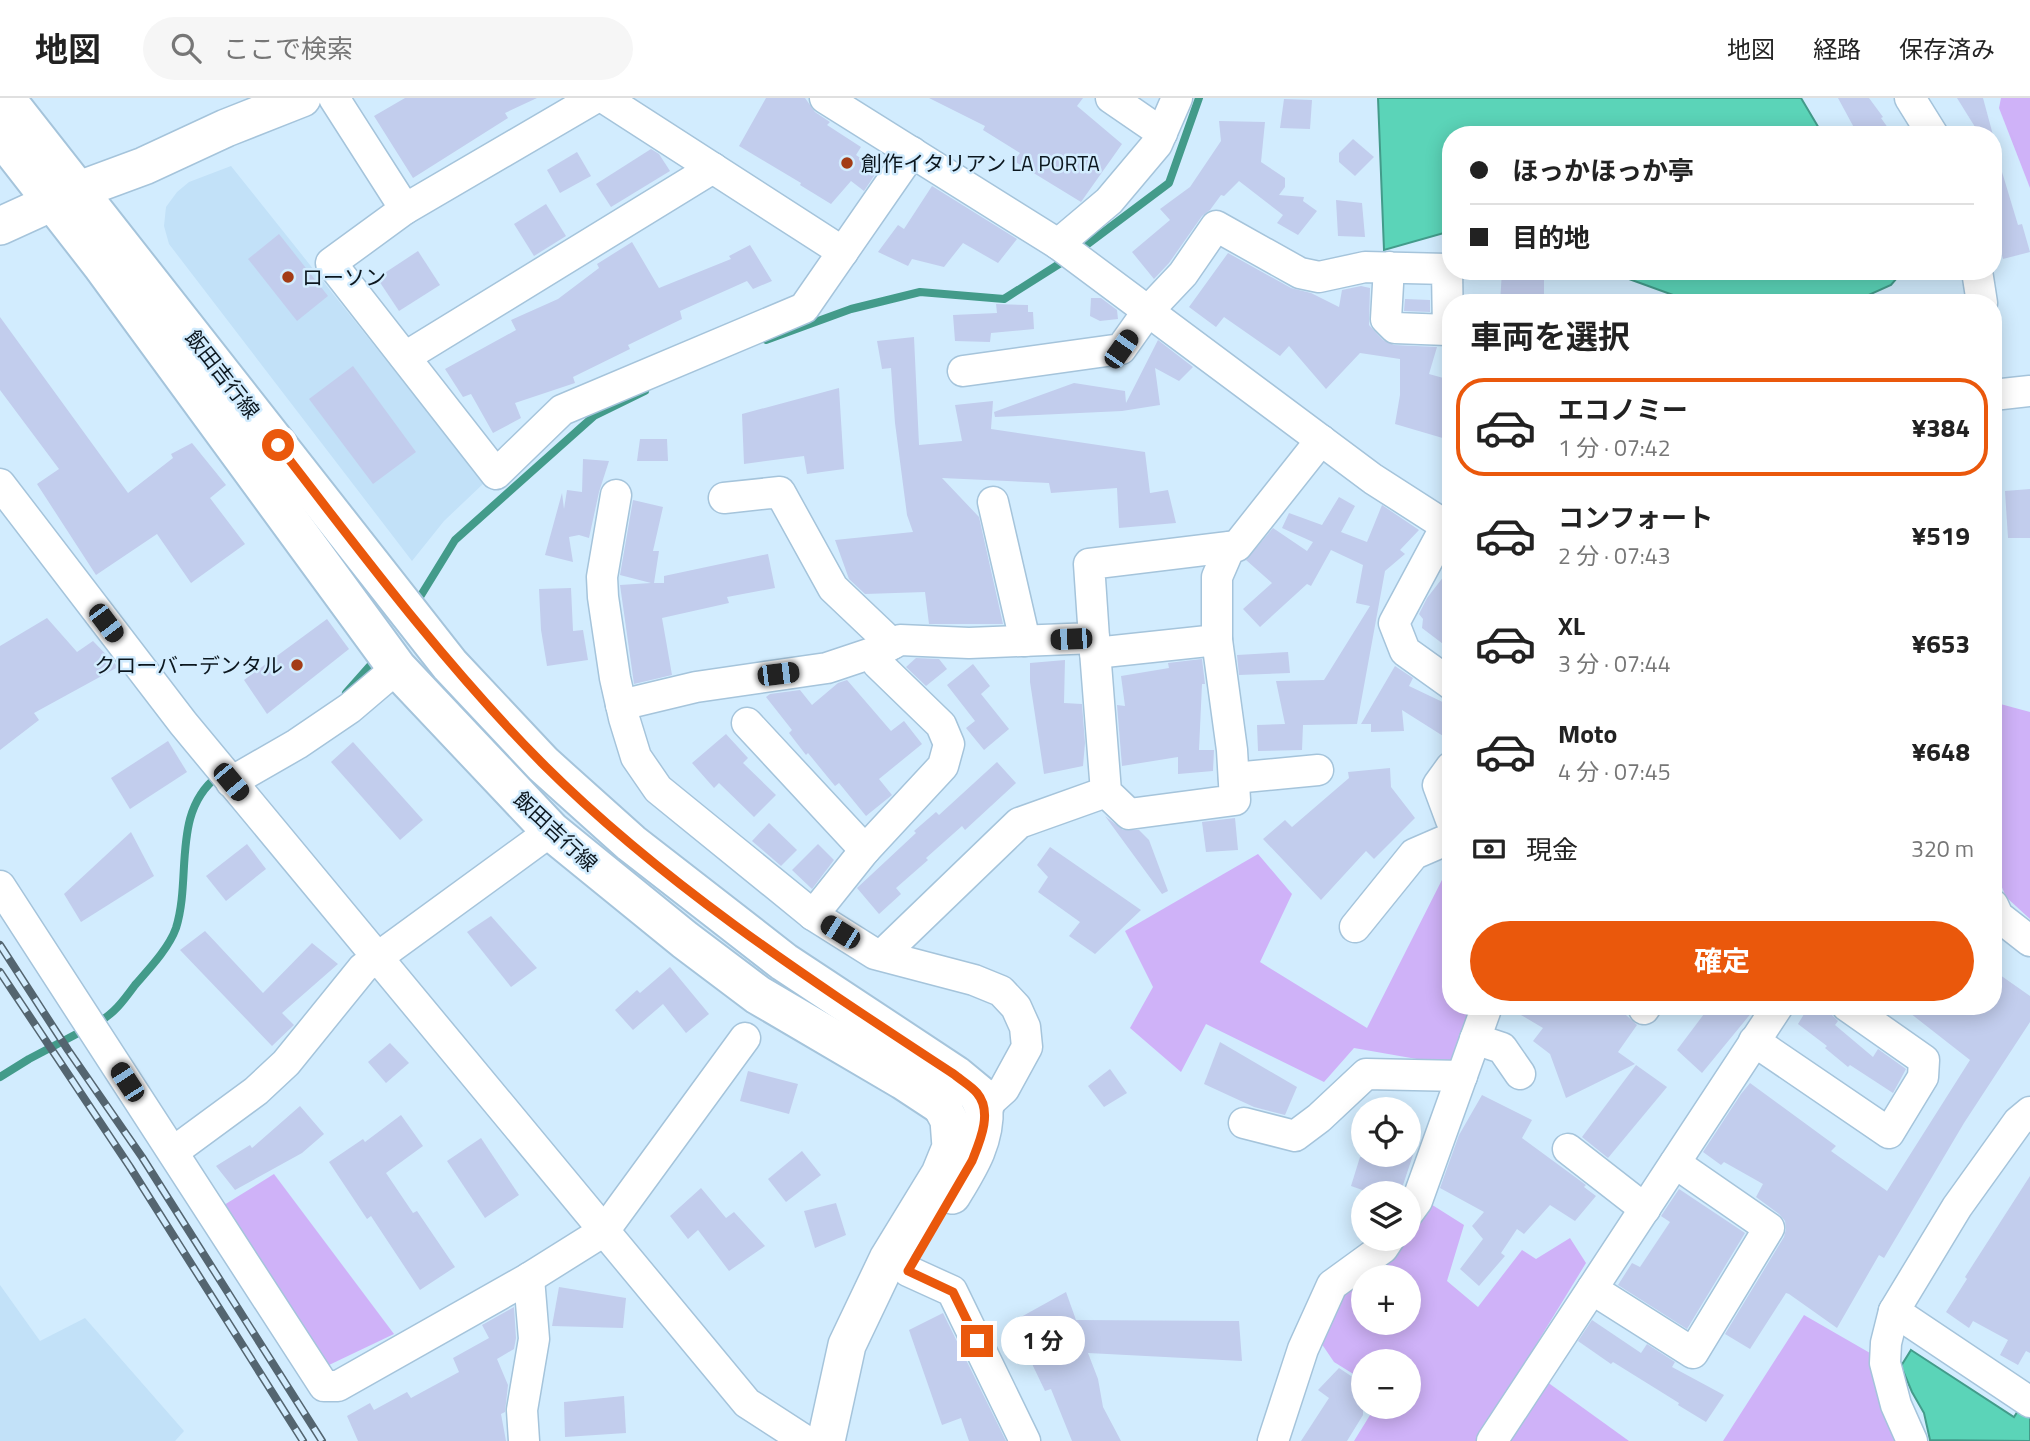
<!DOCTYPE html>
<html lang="ja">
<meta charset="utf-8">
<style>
body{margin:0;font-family:"Titillium Web","Noto Sans JP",sans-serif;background:#f6f6f6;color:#222;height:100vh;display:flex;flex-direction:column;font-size:26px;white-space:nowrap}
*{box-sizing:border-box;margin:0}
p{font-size:23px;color:#767676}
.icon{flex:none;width:38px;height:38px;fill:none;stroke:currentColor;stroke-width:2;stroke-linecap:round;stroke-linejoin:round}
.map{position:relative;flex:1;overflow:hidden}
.side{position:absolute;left:1442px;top:196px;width:560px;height:721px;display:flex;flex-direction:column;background:#fff;border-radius:28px;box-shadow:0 4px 18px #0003}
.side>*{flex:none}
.guide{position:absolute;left:1442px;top:28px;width:560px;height:154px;border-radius:28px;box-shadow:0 4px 18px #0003;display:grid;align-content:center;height:154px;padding:0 28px;background:#fff}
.fabs{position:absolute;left:1351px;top:999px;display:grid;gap:14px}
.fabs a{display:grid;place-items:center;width:70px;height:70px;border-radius:50%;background:#fff;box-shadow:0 4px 18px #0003;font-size:35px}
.end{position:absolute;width:32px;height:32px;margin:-16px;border:9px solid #ea580c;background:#fff;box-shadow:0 0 0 4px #fff}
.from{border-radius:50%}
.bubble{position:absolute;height:49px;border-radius:24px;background:#fff;box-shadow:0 4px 18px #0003;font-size:23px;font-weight:700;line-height:49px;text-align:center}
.car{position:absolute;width:21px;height:42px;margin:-21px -10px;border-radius:9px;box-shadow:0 0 5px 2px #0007;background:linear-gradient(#222 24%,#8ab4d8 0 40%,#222 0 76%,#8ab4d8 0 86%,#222 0)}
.guide b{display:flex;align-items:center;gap:24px;height:66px;font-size:26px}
.guide b+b{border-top:2px solid #e0e0e0}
.guide i{width:18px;height:18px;background:#222}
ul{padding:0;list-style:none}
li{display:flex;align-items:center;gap:21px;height:98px;margin:0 14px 10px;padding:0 14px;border:4px solid transparent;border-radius:28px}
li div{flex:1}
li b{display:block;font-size:26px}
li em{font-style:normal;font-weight:700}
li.active{border-color:#ea580c}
li>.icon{width:63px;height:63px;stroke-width:1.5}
h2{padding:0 28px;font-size:32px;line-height:84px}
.pay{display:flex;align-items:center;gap:18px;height:77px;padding:0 28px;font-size:26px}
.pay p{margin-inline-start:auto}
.action{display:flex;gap:14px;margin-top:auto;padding:14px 28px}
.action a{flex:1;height:80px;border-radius:42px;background:#ea580c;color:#fff;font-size:28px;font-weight:700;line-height:80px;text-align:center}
header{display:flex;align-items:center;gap:42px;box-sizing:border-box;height:98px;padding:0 35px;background:#fff;border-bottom:2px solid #e0e0e0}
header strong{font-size:33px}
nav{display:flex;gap:38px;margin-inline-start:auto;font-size:24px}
.search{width:490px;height:63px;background:#f6f6f6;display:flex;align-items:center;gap:18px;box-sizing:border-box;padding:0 24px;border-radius:38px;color:#767676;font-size:26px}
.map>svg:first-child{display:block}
.built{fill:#c2e1f8}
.green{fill:#cfb2f8;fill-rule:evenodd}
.water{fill:#5bd4b8;stroke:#439b8a;stroke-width:2}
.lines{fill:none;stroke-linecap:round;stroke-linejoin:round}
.stream{stroke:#439b8a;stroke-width:8}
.building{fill:#c2cded}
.minor-casing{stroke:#a5c4db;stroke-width:33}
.tertiary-casing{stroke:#a5c4db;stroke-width:40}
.secondary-casing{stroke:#a5c4db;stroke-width:42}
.minor{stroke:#fff;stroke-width:30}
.tertiary{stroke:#fff;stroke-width:37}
.secondary{stroke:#fff;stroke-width:38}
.rail-casing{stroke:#546570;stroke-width:8}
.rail{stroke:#d2ecfe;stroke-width:5;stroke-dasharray:16;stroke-linecap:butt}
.route{stroke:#ea580c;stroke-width:9}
.poi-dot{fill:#a33c16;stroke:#d2ecfe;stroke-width:2.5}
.labels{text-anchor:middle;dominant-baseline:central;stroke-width:5;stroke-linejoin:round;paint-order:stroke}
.poi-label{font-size:21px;fill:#0c171f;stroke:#d2ecfe;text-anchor:start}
.street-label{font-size:21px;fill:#0c171f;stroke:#d2ecfe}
</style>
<header>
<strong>地図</strong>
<div class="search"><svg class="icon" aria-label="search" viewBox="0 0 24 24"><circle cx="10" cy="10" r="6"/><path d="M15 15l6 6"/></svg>ここで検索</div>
<nav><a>地図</a><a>経路</a><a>保存済み</a></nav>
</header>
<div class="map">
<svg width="2030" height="1343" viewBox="0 0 2030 1343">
<rect width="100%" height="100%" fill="#d2ecfe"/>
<g class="built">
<path d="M231,68L484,385L444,423L412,463L169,146L164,128L166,109L177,94L189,84Z"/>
<path d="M0,1187L40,1243L85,1220L184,1333L175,1343H0Z"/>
</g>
<g class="green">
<path d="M2001,0H2030V90L1999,10Z"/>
<path d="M1993,604L2030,614V821L2006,799L1993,768Z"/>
<path d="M1258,756L1292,796L1260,864L1367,930L1450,766L1451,908H1471L1451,967L1354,950L1324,984L1206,926L1181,974L1130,930L1153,889L1125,833Z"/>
<path d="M274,1076L394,1236L329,1267L224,1107Z"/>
<path d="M1426,1103L1464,1127L1447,1183L1478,1209L1522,1152L1536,1161L1570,1140L1586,1165L1477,1343H1354L1375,1309H1409V1264H1363V1282L1334,1264L1317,1239L1340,1193L1402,1141H1409V1130ZM1363,1180H1409V1225H1363Z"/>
<path d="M1804,1217L1870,1255L1873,1276L1902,1343H1723Z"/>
<path d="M1543,1281L1629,1343H1504Z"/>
</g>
<g class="water">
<path d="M1378,0H1801L1823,37H1451V133L1384,152Z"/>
<path d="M1607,173H1903L1891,187L1851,205H1695Z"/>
<path d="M1911,1252L2014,1319L2021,1308L2030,1314V1343L1930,1342L1924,1315L1912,1294L1901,1268Z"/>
</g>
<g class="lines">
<g class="stream">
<path d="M1077,154L1169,85L1199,0"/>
<path d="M766,242L851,211L920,194L1004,201L1067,161"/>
<path d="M415,507L455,442L594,318L645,293"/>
<path d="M346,595L377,560"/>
<path d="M97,925C114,916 124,902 135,887C149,871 169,850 176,830C192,779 171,714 218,678"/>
<path d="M0,979L29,961L86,931"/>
</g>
</g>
<g class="building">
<path d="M405,0H537L505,15L508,20L413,80L374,18Z"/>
<path d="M766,0H805L815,14L830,24L827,27L861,49L856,57L878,72L864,93L851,83L831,106L800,87L801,85L739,48Z"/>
<path d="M929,0H1083L1077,8L1122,46L1081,104L1014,63L1020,55L983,32L985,28Z"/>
<path d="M1838,0H1869L1883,19L1881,20L1893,37H1858Z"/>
<path d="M1957,0H1983L1993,37H1980Z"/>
<path d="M1284,1L1312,2L1310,31L1280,30Z"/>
<path d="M1219,23L1265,24L1261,64L1285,80V89L1279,97L1304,99L1303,103L1317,113L1298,137L1277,125L1283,117L1239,83L1224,98L1221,97L1210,112L1202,118L1169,165L1154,181L1132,154L1170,122L1160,111L1190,89L1221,43Z"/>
<path d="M1353,41L1374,59L1355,78L1339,64V55Z"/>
<path d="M651,51L659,56L670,73L611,109L596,86Z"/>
<path d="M577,54L591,78L560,95L547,72Z"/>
<path d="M1999,64L2018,127L2022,126L2030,154L2003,161L1993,128V65Z"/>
<path d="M932,88L1017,141L998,165L963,145L944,169L912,161L908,168L878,154L898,127L904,131Z"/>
<path d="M1336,102L1362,105L1365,139L1338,138Z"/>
<path d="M546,106L566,138L534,158L514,126Z"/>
<path d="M279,136L328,198L297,223L248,161Z"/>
<path d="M632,144L659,190L731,161L729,158L750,147L772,183L753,191L747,183L680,213L682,221L628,247L630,251L573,279L575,285L515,305L521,320L493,335L471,296L463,299L445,271L516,232L511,222L558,201L599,170L597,166Z"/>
<path d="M418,153L440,187L399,213L377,180Z"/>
<path d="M1228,155L1291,190L1311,195L1339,209L1342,192L1361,188L1370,190L1369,227L1383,242L1394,247L1437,249L1429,276L1447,281L1445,310L1451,311V316L1446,341L1395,326L1400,297V261L1360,255L1326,291L1289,248L1280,258L1224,219L1216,229L1189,209Z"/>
<path d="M1502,173H1544V205H1500Z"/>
<path d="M1091,200H1101L1117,212L1118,221L1100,223L1090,218Z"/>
<path d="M1405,201L1430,202V214L1404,213Z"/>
<path d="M996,206L1028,207V214H1033L1034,231L991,235L990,244L955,243L953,217L997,215Z"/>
<path d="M0,219L128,395L173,360L171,356L192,345L226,387L210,400L245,446L191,485L157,436L96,477L37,386L59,371L0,292Z"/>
<path d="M914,239L919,347L962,343L955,307L993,303L991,331L1145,354L1150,395L1168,392L1176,425L1119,430L1117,390L1051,395L1049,385L942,380L979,419L1003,526H929L925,494L865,496L849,481L835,442L913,434L907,417L895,325L891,270L882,271L877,243Z"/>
<path d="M1158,242L1193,269L1179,283L1155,270L1160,307L1122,313L995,319L994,314L1074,285L1125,293L1126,305Z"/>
<path d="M353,268L416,354L373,386L309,301Z"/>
<path d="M839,290L844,371L807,376L804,358L744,366L742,316Z"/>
<path d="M640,341H667L668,363H637Z"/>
<path d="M583,361L609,363L599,394L589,440L579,437L569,439L573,464L545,457L562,395L564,411L567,392L582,394Z"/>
<path d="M2030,391V440H2008L2005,393Z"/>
<path d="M1339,399L1355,408L1341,434L1367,444L1382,407L1419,432L1400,452L1405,456L1385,473L1357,626L1303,627L1302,652L1258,653L1257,627L1285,626L1276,583L1324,582L1370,508L1356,505L1363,467L1331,452L1311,488L1307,486L1260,529L1243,511L1272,485L1246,462L1273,430L1307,453L1313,444L1282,430L1289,415L1322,427Z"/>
<path d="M633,402L663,409L653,453H659L654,485H664V478L768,456L775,490L727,499L729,505L662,520L672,577L634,586L620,487L651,485L620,477Z"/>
<path d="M1451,469V552L1422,530L1423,521L1419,516L1427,500Z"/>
<path d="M571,490L573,533L583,532L588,562L547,568L541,532L539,491Z"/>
<path d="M47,520L77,554L93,543L118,569L34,615L39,622L0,652V548Z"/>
<path d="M327,521L349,551L267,616L244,582Z"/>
<path d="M1288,554L1290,575L1239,577L1237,557Z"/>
<path d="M916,560L939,561L947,571L926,588L906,569Z"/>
<path d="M1202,561L1205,586H1202L1199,652H1214L1213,673L1178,676V659L1122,668L1117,607L1125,608L1121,578L1169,570L1168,565Z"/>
<path d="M1065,562L1064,605L1082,606L1085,645L1083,668L1044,676L1030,584V565Z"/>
<path d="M973,566L990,588L981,596L1009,631L984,652L966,630L975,623L947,587Z"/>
<path d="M1395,568L1413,580L1409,588L1451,608V643L1402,612L1404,633L1371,634V626H1361Z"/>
<path d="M847,582L891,633L904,623L922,646L879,681L892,697L866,718L839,685L835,688L808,655L806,657L789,635L792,632L766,599L770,596L800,592L812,607L838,585Z"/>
<path d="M726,636L748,660L743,665L776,697L754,719L719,685L714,690L692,665Z"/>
<path d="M168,643L187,674L130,711L111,680Z"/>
<path d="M353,644L423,722L400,742L331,664Z"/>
<path d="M997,664L1016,685L965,732L962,728L926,760L928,762L896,790L901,796L879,816L857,790L916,735L914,733L936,714L939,717Z"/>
<path d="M1390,670L1391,689L1415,720L1374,761L1366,753L1321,802L1263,741L1285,722L1292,729L1349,680L1348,674Z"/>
<path d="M1105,718L1123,732H1139L1149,742L1168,793L1162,796Z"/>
<path d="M1235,720L1238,752L1206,754L1202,724Z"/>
<path d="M769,725L797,752L781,768L752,743Z"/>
<path d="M131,734L154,778L81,824L64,796Z"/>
<path d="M247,746L266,771L226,803L206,778Z"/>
<path d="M818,746L834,762L812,791L792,772Z"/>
<path d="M1050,749L1141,812L1095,856L1069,838L1080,824L1038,794L1048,779L1037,767Z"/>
<path d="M491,818L537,870L511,889L467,834Z"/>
<path d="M205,833L263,895L312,845L338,866L282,915L294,927L272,948L180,852Z"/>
<path d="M670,869L709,916L686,935L663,906L633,932L615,912L637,892L640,895Z"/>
<path d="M1993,872L2030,898V924L1964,1025L1884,1160L1879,1157L1837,1230L1789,1196L1786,1195L1750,1251L1725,1236L1784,1139L1786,1131L1785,1123L1779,1116L1756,1099L1763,1086L1724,1064L1721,1067L1703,1054L1741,996L1750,985L1836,1048L1831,1053L1887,1093L1970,962L1901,908H1993Z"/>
<path d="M1506,908H1616L1637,927L1618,954L1635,966L1566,1000L1550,956L1533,943L1543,930Z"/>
<path d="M1710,908H1757L1702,975L1677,952Z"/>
<path d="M1809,908H1830L1831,916L1838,923L1835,927L1873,959L1878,951L1906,971L1893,995L1850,967L1848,969L1825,950L1827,948L1798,926Z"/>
<path d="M1220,944L1297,989L1285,1017L1254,1009L1204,986Z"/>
<path d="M390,945L409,965L386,985L368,964Z"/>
<path d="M1636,967L1667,989L1608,1060L1582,1039Z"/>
<path d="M1110,971L1127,995L1104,1009L1088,988Z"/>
<path d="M748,973L798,986L789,1016L740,1003Z"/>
<path d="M1482,997L1532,1022L1522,1040L1586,1087L1584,1089L1596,1098L1575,1123L1550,1107L1524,1136L1517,1131L1501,1155L1505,1158L1479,1188L1460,1171L1483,1141L1472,1128L1484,1114L1440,1090L1459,1037Z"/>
<path d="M300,1008L324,1036L302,1055L235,1092L216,1068L250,1047L252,1050Z"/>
<path d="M401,1017L423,1048L386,1075L413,1115L417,1113L455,1169L420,1192L371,1118L367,1121L329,1064L363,1041L365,1044Z"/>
<path d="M481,1040L519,1097L485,1120L447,1063Z"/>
<path d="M802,1053L821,1077L786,1104L768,1081Z"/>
<path d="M1370,1057H1413L1400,1096H1374L1351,1088L1360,1059L1368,1060Z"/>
<path d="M2030,1078V1255L2026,1253L2018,1267L2000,1257L2008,1242L1973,1223L1969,1230L1946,1214L1967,1181L1965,1179Z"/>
<path d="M701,1090L726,1120L734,1114L765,1148L729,1173L698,1132L688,1141L670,1118Z"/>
<path d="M1679,1091L1745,1135L1687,1231L1618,1187L1632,1165L1640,1169L1670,1124L1661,1118Z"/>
<path d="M836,1105L846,1137L815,1150L804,1113Z"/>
<path d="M559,1189L626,1200L623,1230L552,1228Z"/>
<path d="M1066,1194L1076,1222L1239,1223L1242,1263L1088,1255L1098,1281L1103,1309L1121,1343H1072L1051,1291L1045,1293L1012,1224Z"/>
<path d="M514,1209L516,1240L514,1251L497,1261L508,1287L505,1314L501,1316L506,1343H358L347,1318L370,1305L374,1312L407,1294L411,1300L459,1274L453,1260L489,1240L482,1227Z"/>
<path d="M943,1215L1006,1343H969L961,1320L942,1327L909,1232Z"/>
<path d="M1592,1222L1641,1255L1647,1246L1675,1264L1672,1269L1724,1297L1706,1324L1678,1307L1679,1305L1613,1264L1611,1266L1578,1243Z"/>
<path d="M1339,1270L1363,1286V1317L1347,1343H1301L1329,1300L1318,1292Z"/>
<path d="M624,1298L626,1335L565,1339L564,1304Z"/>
</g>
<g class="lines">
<g class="minor-casing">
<g id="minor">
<path d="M334,0L405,111L595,0"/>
<path d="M604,0L843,154"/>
<path d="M825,0L1058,146L1373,381L1451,431"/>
<path d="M1111,0L1162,35"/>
<path d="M1910,0L1933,37"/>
<path d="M405,111L331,165L496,376L562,312L804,210L912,54"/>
<path d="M1058,146L1109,103L1157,46L1177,0"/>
<path d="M1977,173L1982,205"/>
<path d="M405,259L713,70"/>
<path d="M963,273L1121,251L1148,213L1183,176L1216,128L1300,175L1319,179L1365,169L1447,171L1448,232L1395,230L1386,221L1389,169"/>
<path d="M1993,297L2030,293"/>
<path d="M0,386L183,625L747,1305L806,1343"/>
<path d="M616,397L602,479L603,499L615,580L624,620L636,659L658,691L813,817L875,856L974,882L1001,893L1016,909L1025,929L1027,949L1004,991L984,1009"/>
<path d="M724,400L780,394L833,490L892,546"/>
<path d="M993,404L1025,543"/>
<path d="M1446,428L1394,525L1405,553L1451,586"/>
<path d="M1094,540L1106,694L1129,716L1235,702L1232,652L1217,542V479L1230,449"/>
<path d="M1095,555L1217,542"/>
<path d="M621,607L696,589L827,570L881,552"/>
<path d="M747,625L865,752"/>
<path d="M1451,669L1438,687L1451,722"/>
<path d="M1234,680L1318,672"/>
<path d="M231,684L297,646L350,610L397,570"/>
<path d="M0,788L324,1288H338L529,1180L604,1133L745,940"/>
<path d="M1993,807L1998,818L2030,843"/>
<path d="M813,817L865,752L943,668L949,646L941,627L878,566L881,552L900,542L969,545L1094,540L1089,466L1237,448L1321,342"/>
<path d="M1355,829L1414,756L1451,740"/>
<path d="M882,857L1019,725L1106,694"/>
<path d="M1644,911L1646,908"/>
<path d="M1475,941L1502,950L1520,976"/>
<path d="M1754,943L1889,1035L1923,979L1924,962L1847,908"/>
<path d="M1244,1025L1295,1038L1319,1020L1366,976L1462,978"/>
<path d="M1568,1051L1645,1111"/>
<path d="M173,1054L256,993L286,965L363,870L551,733"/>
<path d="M1409,1114L1417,1103L1487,908"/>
<path d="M908,1173L952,1193L1025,1343"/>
<path d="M1592,1191L1693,1255L1769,1130L1675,1065"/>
<path d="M1894,1213L2030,1304"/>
<path d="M524,1343L522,1312L534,1241L529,1180"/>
<path d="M1273,1343L1303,1251L1332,1187L1383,1150L1389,1141"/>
<path d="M1492,1343L1778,908"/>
<path d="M1912,1343L1896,1307L1885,1265L1886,1245L1894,1213L1957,1109L2018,1024L2030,1014"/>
</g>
</g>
<g class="tertiary-casing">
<g id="tertiary">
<path d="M0,128L79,92L144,68L226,30L302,0"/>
<path d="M952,1097C969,1069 986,1043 984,1009"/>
<path d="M826,1343L847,1247L888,1161L940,1076L951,1049L949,1022L941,1007"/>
</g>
</g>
<g class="secondary-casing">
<g id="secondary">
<path d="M5,0L450,567L543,666L631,745L784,864L955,977L978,996L984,1009"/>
<path d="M0,36L102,167L397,570L551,733L685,842L758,897L903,982L941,1007"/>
</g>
</g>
<use href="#minor" class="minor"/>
<use href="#tertiary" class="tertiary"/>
<use href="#secondary" class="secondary"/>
<g class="rail-casing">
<g id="rail">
<path d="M0,847L68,952L142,1059L322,1343"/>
<path d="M0,874L130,1069L303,1343"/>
</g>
</g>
<use href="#rail" class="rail"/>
</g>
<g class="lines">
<path class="route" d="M278,347C362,456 445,567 542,665C664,787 812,883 955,977C962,983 971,988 977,995C993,1014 980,1043 972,1063L908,1173L953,1194L977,1243"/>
</g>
<g class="poi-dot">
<circle cx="847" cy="65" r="7"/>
<circle cx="288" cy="179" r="7"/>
<circle cx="297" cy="567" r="7"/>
</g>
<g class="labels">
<g class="poi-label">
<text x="861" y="65">創作イタリアン LA PORTA</text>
<text x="302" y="179">ローソン</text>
<text x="283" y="567" text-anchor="end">クローバーデンタル</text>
</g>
<g class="street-label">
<text transform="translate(223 276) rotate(52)">飯田吉行線</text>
<text transform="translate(556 733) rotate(43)">飯田吉行線</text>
</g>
</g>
</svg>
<div class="fabs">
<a><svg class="icon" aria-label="locate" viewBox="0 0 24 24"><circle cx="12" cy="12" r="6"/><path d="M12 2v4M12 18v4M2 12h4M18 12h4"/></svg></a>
<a><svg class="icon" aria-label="layers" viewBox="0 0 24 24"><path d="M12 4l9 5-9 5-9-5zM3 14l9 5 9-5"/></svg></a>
<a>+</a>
<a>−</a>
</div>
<i class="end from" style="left:278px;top:347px"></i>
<i class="end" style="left:977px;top:1243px"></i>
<div class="bubble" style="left:1001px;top:1218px;width:84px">1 分</div>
<i class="car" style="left:1121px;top:251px;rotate:35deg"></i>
<i class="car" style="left:106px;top:525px;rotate:143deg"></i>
<i class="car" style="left:1071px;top:541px;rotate:268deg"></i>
<i class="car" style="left:778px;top:576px;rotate:83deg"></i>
<i class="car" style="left:231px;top:684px;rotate:140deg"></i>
<i class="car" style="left:840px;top:834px;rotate:302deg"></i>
<i class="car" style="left:127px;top:984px;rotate:327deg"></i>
<div class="guide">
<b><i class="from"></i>ほっかほっか亭</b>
<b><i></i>目的地</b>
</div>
<section class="side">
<h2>車両を選択</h2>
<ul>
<li class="active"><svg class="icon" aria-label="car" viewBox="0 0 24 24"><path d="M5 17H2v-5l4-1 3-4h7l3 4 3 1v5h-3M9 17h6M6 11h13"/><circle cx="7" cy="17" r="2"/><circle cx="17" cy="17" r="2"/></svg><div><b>エコノミー</b><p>1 分 · 07:42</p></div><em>¥384</em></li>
<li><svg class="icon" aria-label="car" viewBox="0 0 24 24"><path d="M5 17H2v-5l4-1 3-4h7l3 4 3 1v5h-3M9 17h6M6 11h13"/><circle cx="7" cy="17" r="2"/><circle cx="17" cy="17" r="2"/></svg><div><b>コンフォート</b><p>2 分 · 07:43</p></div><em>¥519</em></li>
<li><svg class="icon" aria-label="car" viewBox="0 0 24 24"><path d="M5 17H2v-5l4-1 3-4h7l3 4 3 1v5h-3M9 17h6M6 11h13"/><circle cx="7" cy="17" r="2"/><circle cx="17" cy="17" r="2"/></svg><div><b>XL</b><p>3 分 · 07:44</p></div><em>¥653</em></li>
<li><svg class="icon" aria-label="car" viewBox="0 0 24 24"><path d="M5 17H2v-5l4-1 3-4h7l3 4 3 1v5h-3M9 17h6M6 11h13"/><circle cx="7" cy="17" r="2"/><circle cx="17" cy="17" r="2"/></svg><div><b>Moto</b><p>4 分 · 07:45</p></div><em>¥648</em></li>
</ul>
<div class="pay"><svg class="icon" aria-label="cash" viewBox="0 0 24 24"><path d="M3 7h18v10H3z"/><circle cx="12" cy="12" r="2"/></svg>現金<p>320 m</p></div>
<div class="action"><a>確定</a></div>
</section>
</div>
